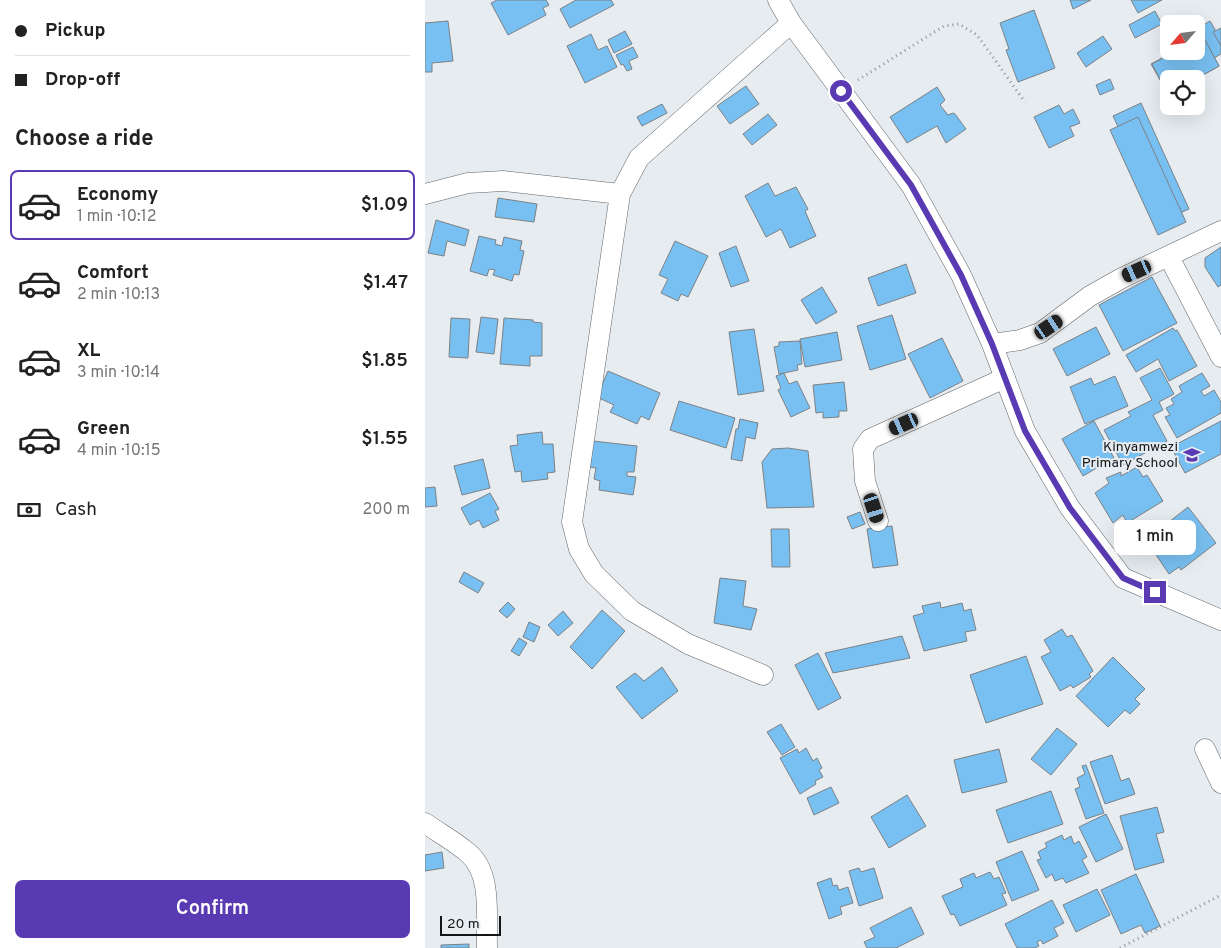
<!DOCTYPE html>
<meta charset="utf-8">
<style>
body{margin:0;font-family:Overpass,sans-serif;background:#f6f6f6;color:#222;height:100vh;display:flex;flex-direction:column;font-size:19px;white-space:nowrap}
*{box-sizing:border-box;margin:0}
p{font-size:16px;color:#767676}
.icon{flex:none;width:28px;height:28px;fill:none;stroke:currentColor;stroke-width:2;stroke-linecap:round;stroke-linejoin:round}
.map{position:relative;flex:1;overflow:hidden}
.drawer{display:flex;flex-direction:column;background:#fff;width:425px}
.drawer>*{flex:none}
.banner{display:grid;align-content:center;height:110px;padding:0 15px;background:#fff}
.needle{width:32px;rotate:242deg}
.buttons{position:absolute;left:735px;top:15px;display:grid;gap:10px}
.buttons a{display:grid;place-items:center;width:45px;height:45px;border-radius:8px;background:#fff;box-shadow:0 5px 20px #0002;font-size:25px}
.scale{position:absolute;left:15px;bottom:12px;width:61px;box-sizing:border-box;padding-left:5px;border:2px solid #131517;border-top:0;font-size:14px;line-height:18px;white-space:nowrap;color:#131517;-webkit-text-stroke:4px #e7ecf0;paint-order:stroke}
.end{position:absolute;width:22px;height:22px;margin:-11px;border:6px solid #593ab2;background:#fff;box-shadow:0 0 0 2px #fff}
.from{border-radius:50%}
.bubble{position:absolute;height:35px;border-radius:8px;background:#fff;box-shadow:0 5px 20px #0002;font-size:16px;font-weight:600;line-height:35px;text-align:center}
.car{position:absolute;width:15px;height:30px;margin:-15px -8px;border-radius:6px;box-shadow:0 0 4px 1px #0007;background:linear-gradient(#222 24%,#8ab4d8 0 40%,#222 0 76%,#8ab4d8 0 86%,#222 0)}
.banner b{display:flex;align-items:center;gap:18px;height:48px;font-size:19px}
.banner b+b{border-top:1px solid #e0e0e0}
.banner i{width:12px;height:12px;background:#222}
ul{padding:0;list-style:none}
li{display:flex;align-items:center;gap:15px;height:70px;margin:0 10px 8px;padding:0 5px;border:2px solid transparent;border-radius:8px}
li div{flex:1}
li b{display:block;font-size:19px}
li em{font-style:normal;font-weight:600}
li.on{border-color:#593ab2}
li>.icon{width:45px;height:45px;stroke-width:1.5}
h2{padding:0 15px;font-size:22px;line-height:60px}
.pay{display:flex;align-items:center;gap:12px;height:55px;padding:0 15px;font-size:19px}
.pay p{margin-inline-start:auto}
.cta{display:flex;gap:10px;margin-top:auto;padding:10px 15px}
.cta a{flex:1;height:58px;border-radius:8px;background:#593ab2;color:#fff;font-size:20px;font-weight:600;line-height:58px;text-align:center}
main{display:flex;flex:1;min-height:0}
.map>svg:first-child{display:block}
.building{fill:#78c0f1;stroke:#7d8185}
.lines{fill:none;stroke-linecap:round;stroke-linejoin:round}
.minor-casing{stroke:#606468;stroke-width:21}
.path{stroke:#8e9295;stroke-width:3;stroke-dasharray:1 4;stroke-linecap:butt}
.minor{stroke:#fff;stroke-width:20}
.route{stroke:#593ab2;stroke-width:6}
.labels{text-anchor:middle;dominant-baseline:central;stroke-width:4;stroke-linejoin:round;paint-order:stroke}
.poi-label{font-size:14px;fill:#131517;stroke:#e7ecf0;text-anchor:end}
</style>
<main>
<section class="drawer">
<div class="banner">
<b><i class="from"></i>Pickup</b>
<b><i></i>Drop-off</b>
</div>
<h2>Choose a ride</h2>
<ul>
<li class="on"><svg class="icon" aria-label="car" viewBox="0 0 24 24"><path d="M5 17H2v-5l4-1 3-4h7l3 4 3 1v5h-3M9 17h6M6 11h13"/><circle cx="7" cy="17" r="2"/><circle cx="17" cy="17" r="2"/></svg><div><b>Economy</b><p>1 min · 10:12</p></div><em>$1.09</em></li>
<li><svg class="icon" aria-label="car" viewBox="0 0 24 24"><path d="M5 17H2v-5l4-1 3-4h7l3 4 3 1v5h-3M9 17h6M6 11h13"/><circle cx="7" cy="17" r="2"/><circle cx="17" cy="17" r="2"/></svg><div><b>Comfort</b><p>2 min · 10:13</p></div><em>$1.47</em></li>
<li><svg class="icon" aria-label="car" viewBox="0 0 24 24"><path d="M5 17H2v-5l4-1 3-4h7l3 4 3 1v5h-3M9 17h6M6 11h13"/><circle cx="7" cy="17" r="2"/><circle cx="17" cy="17" r="2"/></svg><div><b>XL</b><p>3 min · 10:14</p></div><em>$1.85</em></li>
<li><svg class="icon" aria-label="car" viewBox="0 0 24 24"><path d="M5 17H2v-5l4-1 3-4h7l3 4 3 1v5h-3M9 17h6M6 11h13"/><circle cx="7" cy="17" r="2"/><circle cx="17" cy="17" r="2"/></svg><div><b>Green</b><p>4 min · 10:15</p></div><em>$1.55</em></li>
</ul>
<div class="pay"><svg class="icon" aria-label="cash" viewBox="0 0 24 24"><path d="M3 7h18v10H3z"/><circle cx="12" cy="12" r="2"/></svg>Cash<p>200 m</p></div>
<div class="cta"><a>Confirm</a></div>
</section>
<div class="map">
<svg width="796" height="948" viewBox="0 0 796 948">
<rect width="100%" height="100%" fill="#e7ecf0"/>
<g class="building">
<path d="M72,0H121L124,5L118,8L121,15L83,35L66,3Z"/>
<path d="M151,0H186L189,5L145,28L135,9Z"/>
<path d="M645,0H666L648,9Z"/>
<path d="M706,0H737L713,13Z"/>
<path d="M609,10L630,68L593,82L581,50L584,49L575,23Z"/>
<path d="M730,11L737,24L710,38L704,25Z"/>
<path d="M23,21L28,61L7,63V72H0V23Z"/>
<path d="M785,21L796,40V54L751,79L735,49L744,44V51H771V29Z"/>
<path d="M796,28V46L788,32Z"/>
<path d="M200,31L207,44L189,53L183,40Z"/>
<path d="M166,34L173,50L182,46L192,67L160,83L142,46Z"/>
<path d="M678,36L687,49L661,67L652,53Z"/>
<path d="M777,36L794,66L771,79H744L743,94L726,64L750,51H771V39Z"/>
<path d="M778,36L794,66L771,79H744L743,94L727,64L750,51H771V39Z"/>
<path d="M208,47L213,57L204,61L207,69L202,71L198,64L196,65L191,55Z"/>
<path d="M685,79L689,89L675,95L671,85Z"/>
<path d="M321,86L334,104L305,124L292,106Z"/>
<path d="M512,87L520,100L515,105L523,115L528,113L530,114L541,129L521,143L512,126L482,143L465,117Z"/>
<path d="M716,103L764,209L737,221L688,116Z"/>
<path d="M237,104L242,113L217,126L212,117Z"/>
<path d="M634,105L639,114L648,109L655,123L645,127L649,136L624,148L609,117Z"/>
<path d="M343,114L352,125L327,145L318,134Z"/>
<path d="M713,117L761,222L733,235L685,130Z"/>
<path d="M343,183L350,196L371,187L383,209L380,211L391,236L365,248L356,229L341,237L320,196Z"/>
<path d="M73,198L112,204L109,222L70,217Z"/>
<path d="M11,220L44,230L40,246L22,241L19,256L3,253Z"/>
<path d="M54,236L71,240L70,244L77,246L79,237L97,241L95,250L99,251L94,275L89,274L87,281L68,275L70,270L64,269L62,276L45,271Z"/>
<path d="M250,241L283,256L263,297L256,294L253,301L236,293L243,279L234,275Z"/>
<path d="M311,246L324,281L306,287L294,253Z"/>
<path d="M796,247V285L793,287L780,267V258Z"/>
<path d="M481,264L491,293L453,306L443,278Z"/>
<path d="M727,277L752,323L698,351L674,305Z"/>
<path d="M397,287L412,312L391,324L376,300Z"/>
<path d="M467,315L481,359L445,370L432,326Z"/>
<path d="M56,317L73,319L69,354L51,352Z"/>
<path d="M26,318L45,319L43,358L24,357Z"/>
<path d="M79,318L108,320V322L117,323V356H105V366L75,364Z"/>
<path d="M671,327L685,354L642,376L628,349Z"/>
<path d="M748,328L750,331L752,330L772,366L744,381L733,359L711,372L701,355Z"/>
<path d="M329,329L339,391L313,395L304,332Z"/>
<path d="M412,332L417,360L380,367L375,339Z"/>
<path d="M517,338L538,381L505,398L483,354Z"/>
<path d="M375,341L377,364L372,365L373,370L354,374L349,347L354,346V342Z"/>
<path d="M735,368L749,394L734,402L738,410L728,415L742,441L698,465L679,430L706,416L703,412L727,400L715,378Z"/>
<path d="M183,371L235,393L224,420L216,416L212,424L185,412L189,405L172,397Z"/>
<path d="M359,373L364,384L372,381L385,408L366,417L353,390L356,388L351,376Z"/>
<path d="M777,373L785,386L776,391L779,396L789,390L796,402V413L752,438L740,417L745,415L741,408L749,404L746,399L757,392L754,386Z"/>
<path d="M690,376L703,406L660,424L645,387L666,378L669,385Z"/>
<path d="M419,382L422,411H414V417L398,418V412L391,413L388,385Z"/>
<path d="M254,401L310,418L301,448L245,430Z"/>
<path d="M315,419L333,423L330,439L321,437L317,461L306,459L311,429H313Z"/>
<path d="M669,421L689,458L658,476L637,439Z"/>
<path d="M796,421V454L760,473L746,447Z"/>
<path d="M117,432L118,444H128L130,472L122,473L123,479L97,482L96,471L90,472L85,446L93,445L92,435Z"/>
<path d="M168,441L212,446L209,472H202V476L211,477L208,495L174,490L175,481L169,479L171,468L165,467Z"/>
<path d="M363,448L383,451L389,507L342,508L337,462L347,449Z"/>
<path d="M58,459L65,488L37,495L29,466Z"/>
<path d="M712,467L718,477L722,475L738,501L702,523L698,515L688,523L670,493L684,483L681,478L696,472V476Z"/>
<path d="M10,487L12,506L0,507V488Z"/>
<path d="M65,493L74,509L70,511L74,520L58,528L54,520L45,525L36,508Z"/>
<path d="M763,507L791,543L756,570L754,567L744,574L721,540Z"/>
<path d="M435,512L440,524L427,529L422,517Z"/>
<path d="M467,526L473,565L448,568L442,529Z"/>
<path d="M346,529H364L365,567H347Z"/>
<path d="M39,572L59,583L53,593L34,582Z"/>
<path d="M295,578L321,581L318,606L332,609L326,630L289,623Z"/>
<path d="M83,602L90,609L82,618L74,611Z"/>
<path d="M515,602L516,608L537,603L539,611L546,609L551,630L540,632L542,641L499,651L488,616L499,613L497,606Z"/>
<path d="M177,610L200,631L167,669L145,647Z"/>
<path d="M138,611L148,623L133,636L123,625Z"/>
<path d="M104,622L115,627L109,642L98,637Z"/>
<path d="M637,629L642,637L647,635L668,671L664,674L666,677L648,688L646,685L635,691L616,657L626,652L619,640Z"/>
<path d="M477,636L485,658L408,673L400,653Z"/>
<path d="M94,638L102,643L94,656L86,651Z"/>
<path d="M393,653L416,698L393,710L370,665Z"/>
<path d="M601,656L618,704L561,723L545,675Z"/>
<path d="M688,657L720,689L710,699L715,704L705,714L700,710L683,727L651,696Z"/>
<path d="M237,667L253,691L217,719L191,687L210,673L219,681Z"/>
<path d="M356,724L370,747L357,755L342,732Z"/>
<path d="M632,728L652,744L626,775L606,759Z"/>
<path d="M381,748L388,761L392,758L397,768L394,770L398,777L390,781L391,784L375,794L355,758L372,749L374,753Z"/>
<path d="M574,749L582,782L537,793L529,760Z"/>
<path d="M687,755L696,781L704,778L710,794L680,804L665,762Z"/>
<path d="M661,765L679,813L661,819L650,789L655,787L652,778L660,774L657,766Z"/>
<path d="M406,787L414,803L389,815L382,798Z"/>
<path d="M626,791L638,824L583,843L571,810Z"/>
<path d="M482,795L501,826L464,848L446,817Z"/>
<path d="M732,807L739,832L731,834L739,862L710,870L695,816Z"/>
<path d="M681,814L698,849L671,862L654,827Z"/>
<path d="M637,835L639,840L646,836L649,844L654,841L662,857L657,860L664,873L641,883L638,878L630,881L627,874L621,878L612,860L616,859L613,852L622,847L620,843Z"/>
<path d="M597,851L614,890L587,901L571,862Z"/>
<path d="M17,852L19,868L0,871V855Z"/>
<path d="M434,868L436,872L449,868L458,898L434,906L424,871Z"/>
<path d="M565,872L569,879L574,877L581,893L577,894L582,905L535,926L529,914L526,915L517,896L538,887L535,879L549,873L551,878Z"/>
<path d="M711,874L735,926L720,933L716,925L696,934L676,890Z"/>
<path d="M406,878L408,886L412,885L414,890L423,887L428,903L415,907L417,914L404,919L392,883Z"/>
<path d="M672,889L685,915L651,932L638,905Z"/>
<path d="M627,900L639,923L629,928L633,936L618,944L616,940L612,942L614,946L610,948H592L580,924Z"/>
<path d="M486,907L499,934L471,948H442L439,942L450,937L445,928Z"/>
<path d="M44,944V948H16V945Z"/>
</g>
<g class="lines">
<g class="minor-casing">
<g id="minor">
<path d="M353,0L366,23L486,185L536,275L567,344L600,431L645,508L698,578L796,620"/>
<path d="M0,194L43,183L78,181L195,194"/>
<path d="M744,257L796,357"/>
<path d="M567,344L595,340L615,333L665,296L697,278L796,231"/>
<path d="M453,521L440,481L438,449L445,439L580,378"/>
<path d="M338,675L263,644L207,611L169,574L154,549L147,522L195,194L214,158L366,23"/>
<path d="M780,749L796,783"/>
<path d="M0,823C14,833 29,841 42,852C68,872 61,918 62,948"/>
</g>
</g>
<g class="path">
<path d="M433,80L519,26L534,24L552,35L600,102"/>
<path d="M695,948L796,895"/>
</g>
<use href="#minor" class="minor"/>
</g>
<g class="lines">
<path class="route" d="M416,91L486,185L536,275L567,344L600,431L645,508L698,578L730,592"/>
</g>
<defs>
<g id="school-bare" transform="scale(1.35)"><path d="M0-5L7-2L0 1L-7-2ZM-4 1L0 2.5L4 1V4Q0 6-4 4Z" fill="#593ab2" stroke="#e7ecf0" stroke-width="2.5" paint-order="stroke"/></g>
</defs>
<g fill-rule="evenodd">
<use href="#school-bare" x="767" y="455"/>
</g>
<g class="labels">
<g class="poi-label">
<text x="753" y="447">Kinyamwezi<tspan x="753" dy="16">Primary School</tspan></text>
</g>
</g>
</svg>
<div class="buttons">
<a><svg class="needle" viewBox="-14 -14 28 28"><path d="M0-13l5 13h-10z" fill="#e53935"/><path d="M0 13l5-13h-10z" fill="#767676"/></svg></a>
<a><svg class="icon" aria-label="locate" viewBox="0 0 24 24"><circle cx="12" cy="12" r="6"/><path d="M12 2v4M12 18v4M2 12h4M18 12h4"/></svg></a>
</div>
<div class="scale">20 m</div>
<i class="end from" style="left:416px;top:91px"></i>
<i class="end" style="left:730px;top:592px"></i>
<div class="bubble" style="left:689px;top:520px;width:82px">1 min</div>
<i class="car" style="left:712px;top:271px;rotate:246deg"></i>
<i class="car" style="left:624px;top:327px;rotate:56deg"></i>
<i class="car" style="left:479px;top:424px;rotate:246deg"></i>
<i class="car" style="left:449px;top:508px;rotate:162deg"></i>
</div>
</main>
